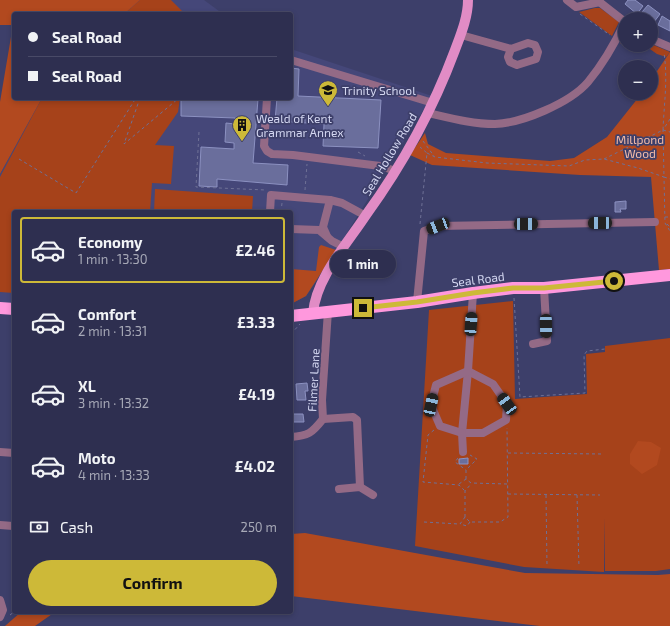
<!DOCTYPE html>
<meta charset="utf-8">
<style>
body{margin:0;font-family:"Exo 2",sans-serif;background:#363757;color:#f1f3f6;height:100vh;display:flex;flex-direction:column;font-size:15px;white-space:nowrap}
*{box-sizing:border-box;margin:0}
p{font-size:13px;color:#a7a9b7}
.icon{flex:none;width:22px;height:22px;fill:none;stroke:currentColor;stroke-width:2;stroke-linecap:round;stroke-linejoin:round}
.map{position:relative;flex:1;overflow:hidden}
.panel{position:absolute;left:12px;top:210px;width:281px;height:404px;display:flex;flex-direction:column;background:#2e2f50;border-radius:4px;box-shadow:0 2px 6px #0003,0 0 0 1px #494a67}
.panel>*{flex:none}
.guide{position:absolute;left:12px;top:12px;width:281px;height:88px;border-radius:4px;box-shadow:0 2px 6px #0003,0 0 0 1px #494a67;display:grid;align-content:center;height:88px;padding:0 16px;background:#2e2f50}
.tools{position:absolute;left:618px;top:12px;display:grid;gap:8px}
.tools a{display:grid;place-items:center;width:40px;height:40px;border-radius:50%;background:#2e2f50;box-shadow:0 2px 6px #0003,0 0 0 1px #494a67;font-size:20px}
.end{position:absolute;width:18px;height:18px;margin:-9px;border:5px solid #cdb938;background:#111;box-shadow:0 0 0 2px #111}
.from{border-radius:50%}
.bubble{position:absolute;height:28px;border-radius:14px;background:#2e2f50;box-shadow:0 2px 6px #0003,0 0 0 1px #494a67;font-size:13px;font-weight:700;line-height:28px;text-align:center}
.car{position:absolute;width:12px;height:24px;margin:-12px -6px;border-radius:5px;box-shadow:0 0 3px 1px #0007;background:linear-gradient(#222 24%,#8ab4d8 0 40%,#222 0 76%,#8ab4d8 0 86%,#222 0)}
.guide b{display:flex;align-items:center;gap:14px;height:38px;font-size:15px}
.guide b+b{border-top:1px solid #494a67}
.guide i{width:10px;height:10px;background:#f1f3f6}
ul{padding:7px 0 0;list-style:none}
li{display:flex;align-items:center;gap:12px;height:66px;margin:0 8px 6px;padding:0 8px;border:2px solid transparent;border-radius:4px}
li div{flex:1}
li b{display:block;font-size:15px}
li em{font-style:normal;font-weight:700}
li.on{border-color:#cdb938}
li>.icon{width:36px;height:36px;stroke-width:1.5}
.pay{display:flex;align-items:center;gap:10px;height:44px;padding:0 16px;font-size:15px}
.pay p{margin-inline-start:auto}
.cta{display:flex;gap:8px;margin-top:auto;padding:8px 16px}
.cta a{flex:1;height:46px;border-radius:24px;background:#cdb938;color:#111;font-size:16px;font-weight:700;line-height:46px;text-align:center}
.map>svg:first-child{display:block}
.built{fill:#454779}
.green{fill:#a6421a}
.forest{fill:#b2491f}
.building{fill:#6a6e9c;stroke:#8c91c1}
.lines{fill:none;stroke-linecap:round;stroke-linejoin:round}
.path{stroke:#6f7196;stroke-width:1;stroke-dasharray:3 3;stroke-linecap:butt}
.minor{stroke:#946a86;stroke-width:8}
.major{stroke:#e18cc5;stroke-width:10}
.highway{stroke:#ff98dd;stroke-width:12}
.route{stroke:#cdb938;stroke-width:5}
.labels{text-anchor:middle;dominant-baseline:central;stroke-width:3.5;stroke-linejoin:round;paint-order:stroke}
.poi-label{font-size:12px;fill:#d4d7f1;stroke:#3d3f6a;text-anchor:start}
.park-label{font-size:12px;fill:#f2baa6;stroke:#3d3f6a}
.street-label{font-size:12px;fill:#d4d7f1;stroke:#3d3f6a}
</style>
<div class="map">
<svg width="670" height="626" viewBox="0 0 670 626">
<rect width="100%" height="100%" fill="#3d3f6a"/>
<g class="built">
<path d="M13,0H204L223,14H14Z"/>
<path d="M291,49L432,96L322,273L306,296L291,304V212H14V304L0,303V174L42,98H291Z"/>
</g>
<g class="green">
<path d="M140,0H171L185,14H124Z"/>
<path d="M595,8H600L619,22L612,36L579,12Z"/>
<path d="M625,42V45H651V44L670,52L666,57L657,54L644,45L631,50L620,43Z"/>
<path d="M42,98H180L178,112L155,145L174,146L171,184L152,183L150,212H14V293L0,292V177Z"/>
<path d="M155,189L253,196L252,212H154Z"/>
<path d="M513,301L515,399L587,394L586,354L605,352V346L670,338V569L656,571H605V517L604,572L524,567L415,546L429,310Z"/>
</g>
<g class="forest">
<path d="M0,0H140L124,14H14V98H42L0,174V102L13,25H0Z"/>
<path d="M670,52V269L659,270L651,177L580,175L432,165L410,155L425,133L428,144L446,153L550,161L574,158L607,137L642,93H651V80Z"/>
<path d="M321,245L336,250L306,296L291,304V269L316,271L319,247Z"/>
<path d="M638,441L651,442L661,448L657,465L642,474L630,464V454Z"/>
<path d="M305,533L525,573L658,575L670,574V626H540L291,596V534Z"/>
<path d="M21,612H55L35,626H5Z"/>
</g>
<g class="building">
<path d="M628,0H635L643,6L637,14L625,4Z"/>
<path d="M648,5L660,14L654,22L642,12Z"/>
<path d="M662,16L670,21V31L658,25Z"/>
<path d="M291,68L299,69L298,96L381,100L378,148L323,146L324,124L275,121L277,98H291Z"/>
<path d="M181,98L258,99L253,163L288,165L287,185L217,179V187L199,186L201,147L234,149V143L225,142L226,123L235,124V118L181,116Z"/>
<path d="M626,201V209H620L621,212H615V202Z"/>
<path d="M307,383L308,391H305L306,400H297L296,384Z"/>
<path d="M291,414H303L304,422H291Z"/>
<path d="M468,458V464H459V459Z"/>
</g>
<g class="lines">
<g class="path">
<path d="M580,14L610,35"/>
<path d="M140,98L124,144L179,98"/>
<path d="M670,119L663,130L664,177L670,179"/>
<path d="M663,130L670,132"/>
<path d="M199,132L196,187L266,190"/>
<path d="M423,141L434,156"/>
<path d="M358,152L365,156"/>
<path d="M427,153L435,157L487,163L569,166L585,160L604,159L638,168L664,177L665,223L670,231"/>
<path d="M19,159L76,193L136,98"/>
<path d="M604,159L663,130C664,104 668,79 664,53"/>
<path d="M305,190L307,164"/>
<path d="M281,212L282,203"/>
<path d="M665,217H670"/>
<path d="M420,224L427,153L420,147"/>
<path d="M667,224L670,227"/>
<path d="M514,298L520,397L585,393L584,355L587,351L605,349"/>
<path d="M291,334L300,324"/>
<path d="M434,430L428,435L423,482L459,485L465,491"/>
<path d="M508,453L603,454"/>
<path d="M458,458L455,462L466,470"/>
<path d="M466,479V470L477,459L470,455"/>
<path d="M459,484L466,479L471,483L507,484"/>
<path d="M508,494L600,495"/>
<path d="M546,495L547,566"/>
<path d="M577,495L579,567"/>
<path d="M465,517V491L471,484"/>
<path d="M424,522L459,524"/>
<path d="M470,522L467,526L460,524L465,517L470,522H500L508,517L507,428"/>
<path d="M10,615L14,612"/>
</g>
<g class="minor">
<path d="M567,0L576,7L600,2"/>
<path d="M597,0L625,22"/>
<path d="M461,35L511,49L528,43L535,45L538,52L536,59L517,65L510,62L508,57L511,49"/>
<path d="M651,39L670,47"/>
<path d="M291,60L433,103"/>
<path d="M267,98L264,146L267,151L272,154L293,155L380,166L396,171"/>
<path d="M428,113C450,118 472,124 495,124C522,123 570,103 588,82C603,64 615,43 625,22"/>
<path d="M270,212L271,195L330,200L342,203L366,216"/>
<path d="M291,229L319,230L332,241L344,247"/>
<path d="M327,236L323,227L330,200"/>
<path d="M417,302L424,231L438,226L655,222"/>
<path d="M328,311L322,400L323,419L353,417L357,420L360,487"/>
<path d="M533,344L547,341L544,288"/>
<path d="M468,371L493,384L507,404L506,420L483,433H462Z"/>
<path d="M291,437C308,436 312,433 323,419"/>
<path d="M0,452L14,453"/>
<path d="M463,452L462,433L440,426L431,405L436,385L468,371L473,293"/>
<path d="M339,489L360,487L373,495"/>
<path d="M0,525L13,526"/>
<path d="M0,600L3,610L0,617"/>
</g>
<path class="major" d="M313,313C316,278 347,244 366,215C403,164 433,109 455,50C461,34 468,17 468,0"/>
<g class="highway">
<path d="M0,308L14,309"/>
<path d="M291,316L417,302L473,293L513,288H544L670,275"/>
</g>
</g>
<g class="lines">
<path class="route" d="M363,308L417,302L473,293L513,288H544L614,281"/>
</g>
<defs>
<g id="school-pin" transform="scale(1)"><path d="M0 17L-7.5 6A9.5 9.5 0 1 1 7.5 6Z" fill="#cdb938" stroke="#3d3f6a"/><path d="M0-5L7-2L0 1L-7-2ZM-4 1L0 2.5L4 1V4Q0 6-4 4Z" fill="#111"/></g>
<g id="building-pin" transform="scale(1)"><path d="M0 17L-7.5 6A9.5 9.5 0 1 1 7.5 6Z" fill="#cdb938" stroke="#3d3f6a"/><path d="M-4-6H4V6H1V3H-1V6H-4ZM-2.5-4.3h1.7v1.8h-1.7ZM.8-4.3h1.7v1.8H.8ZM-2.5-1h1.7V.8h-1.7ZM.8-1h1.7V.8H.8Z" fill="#111"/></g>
</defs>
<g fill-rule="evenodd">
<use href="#school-pin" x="328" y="90"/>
<use href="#building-pin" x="242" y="125"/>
</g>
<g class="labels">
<g class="poi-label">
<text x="342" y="90">Trinity School</text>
<text x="256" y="118">Weald of Kent<tspan x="256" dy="14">Grammar Annex</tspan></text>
</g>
<g class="park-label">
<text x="640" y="139">Millpond<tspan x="640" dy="14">Wood</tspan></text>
</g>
<g class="street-label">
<text transform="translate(389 154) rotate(-59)">Seal Hollow Road</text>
<text transform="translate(478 279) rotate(-7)">Seal Road</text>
<text transform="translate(313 380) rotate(-87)">Filmer Lane</text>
</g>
</g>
</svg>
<div class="tools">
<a>+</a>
<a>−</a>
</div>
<i class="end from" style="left:614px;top:281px"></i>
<i class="end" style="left:363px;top:308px"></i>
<div class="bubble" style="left:330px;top:250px;width:66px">1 min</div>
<i class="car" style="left:600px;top:223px;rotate:269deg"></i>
<i class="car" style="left:526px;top:224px;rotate:89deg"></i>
<i class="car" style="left:438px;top:226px;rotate:249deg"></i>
<i class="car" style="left:471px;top:324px;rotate:4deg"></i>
<i class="car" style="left:546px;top:326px;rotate:179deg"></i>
<i class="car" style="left:507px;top:404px;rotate:324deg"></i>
<i class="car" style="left:431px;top:405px;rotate:12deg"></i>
<div class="guide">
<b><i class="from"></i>Seal Road</b>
<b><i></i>Seal Road</b>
</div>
<section class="panel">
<ul>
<li class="on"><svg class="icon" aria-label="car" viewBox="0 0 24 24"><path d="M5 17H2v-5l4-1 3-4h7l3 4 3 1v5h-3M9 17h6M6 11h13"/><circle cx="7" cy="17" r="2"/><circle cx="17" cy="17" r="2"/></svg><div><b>Economy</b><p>1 min · 13:30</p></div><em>£2.46</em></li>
<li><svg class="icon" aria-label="car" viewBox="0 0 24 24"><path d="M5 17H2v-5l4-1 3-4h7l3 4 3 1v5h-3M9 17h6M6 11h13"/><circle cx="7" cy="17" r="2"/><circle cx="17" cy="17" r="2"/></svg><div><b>Comfort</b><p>2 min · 13:31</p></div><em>£3.33</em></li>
<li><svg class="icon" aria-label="car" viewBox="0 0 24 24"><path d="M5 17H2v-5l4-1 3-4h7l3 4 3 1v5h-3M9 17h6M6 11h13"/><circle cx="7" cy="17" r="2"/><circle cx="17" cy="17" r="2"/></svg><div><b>XL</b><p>3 min · 13:32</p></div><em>£4.19</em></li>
<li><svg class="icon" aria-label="car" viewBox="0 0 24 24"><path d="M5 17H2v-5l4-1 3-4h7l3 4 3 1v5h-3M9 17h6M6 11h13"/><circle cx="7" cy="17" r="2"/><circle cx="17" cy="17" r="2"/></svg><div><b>Moto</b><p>4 min · 13:33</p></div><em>£4.02</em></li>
</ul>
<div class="pay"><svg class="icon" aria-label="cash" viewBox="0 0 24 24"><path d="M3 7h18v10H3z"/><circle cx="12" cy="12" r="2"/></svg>Cash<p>250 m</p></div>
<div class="cta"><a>Confirm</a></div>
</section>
</div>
